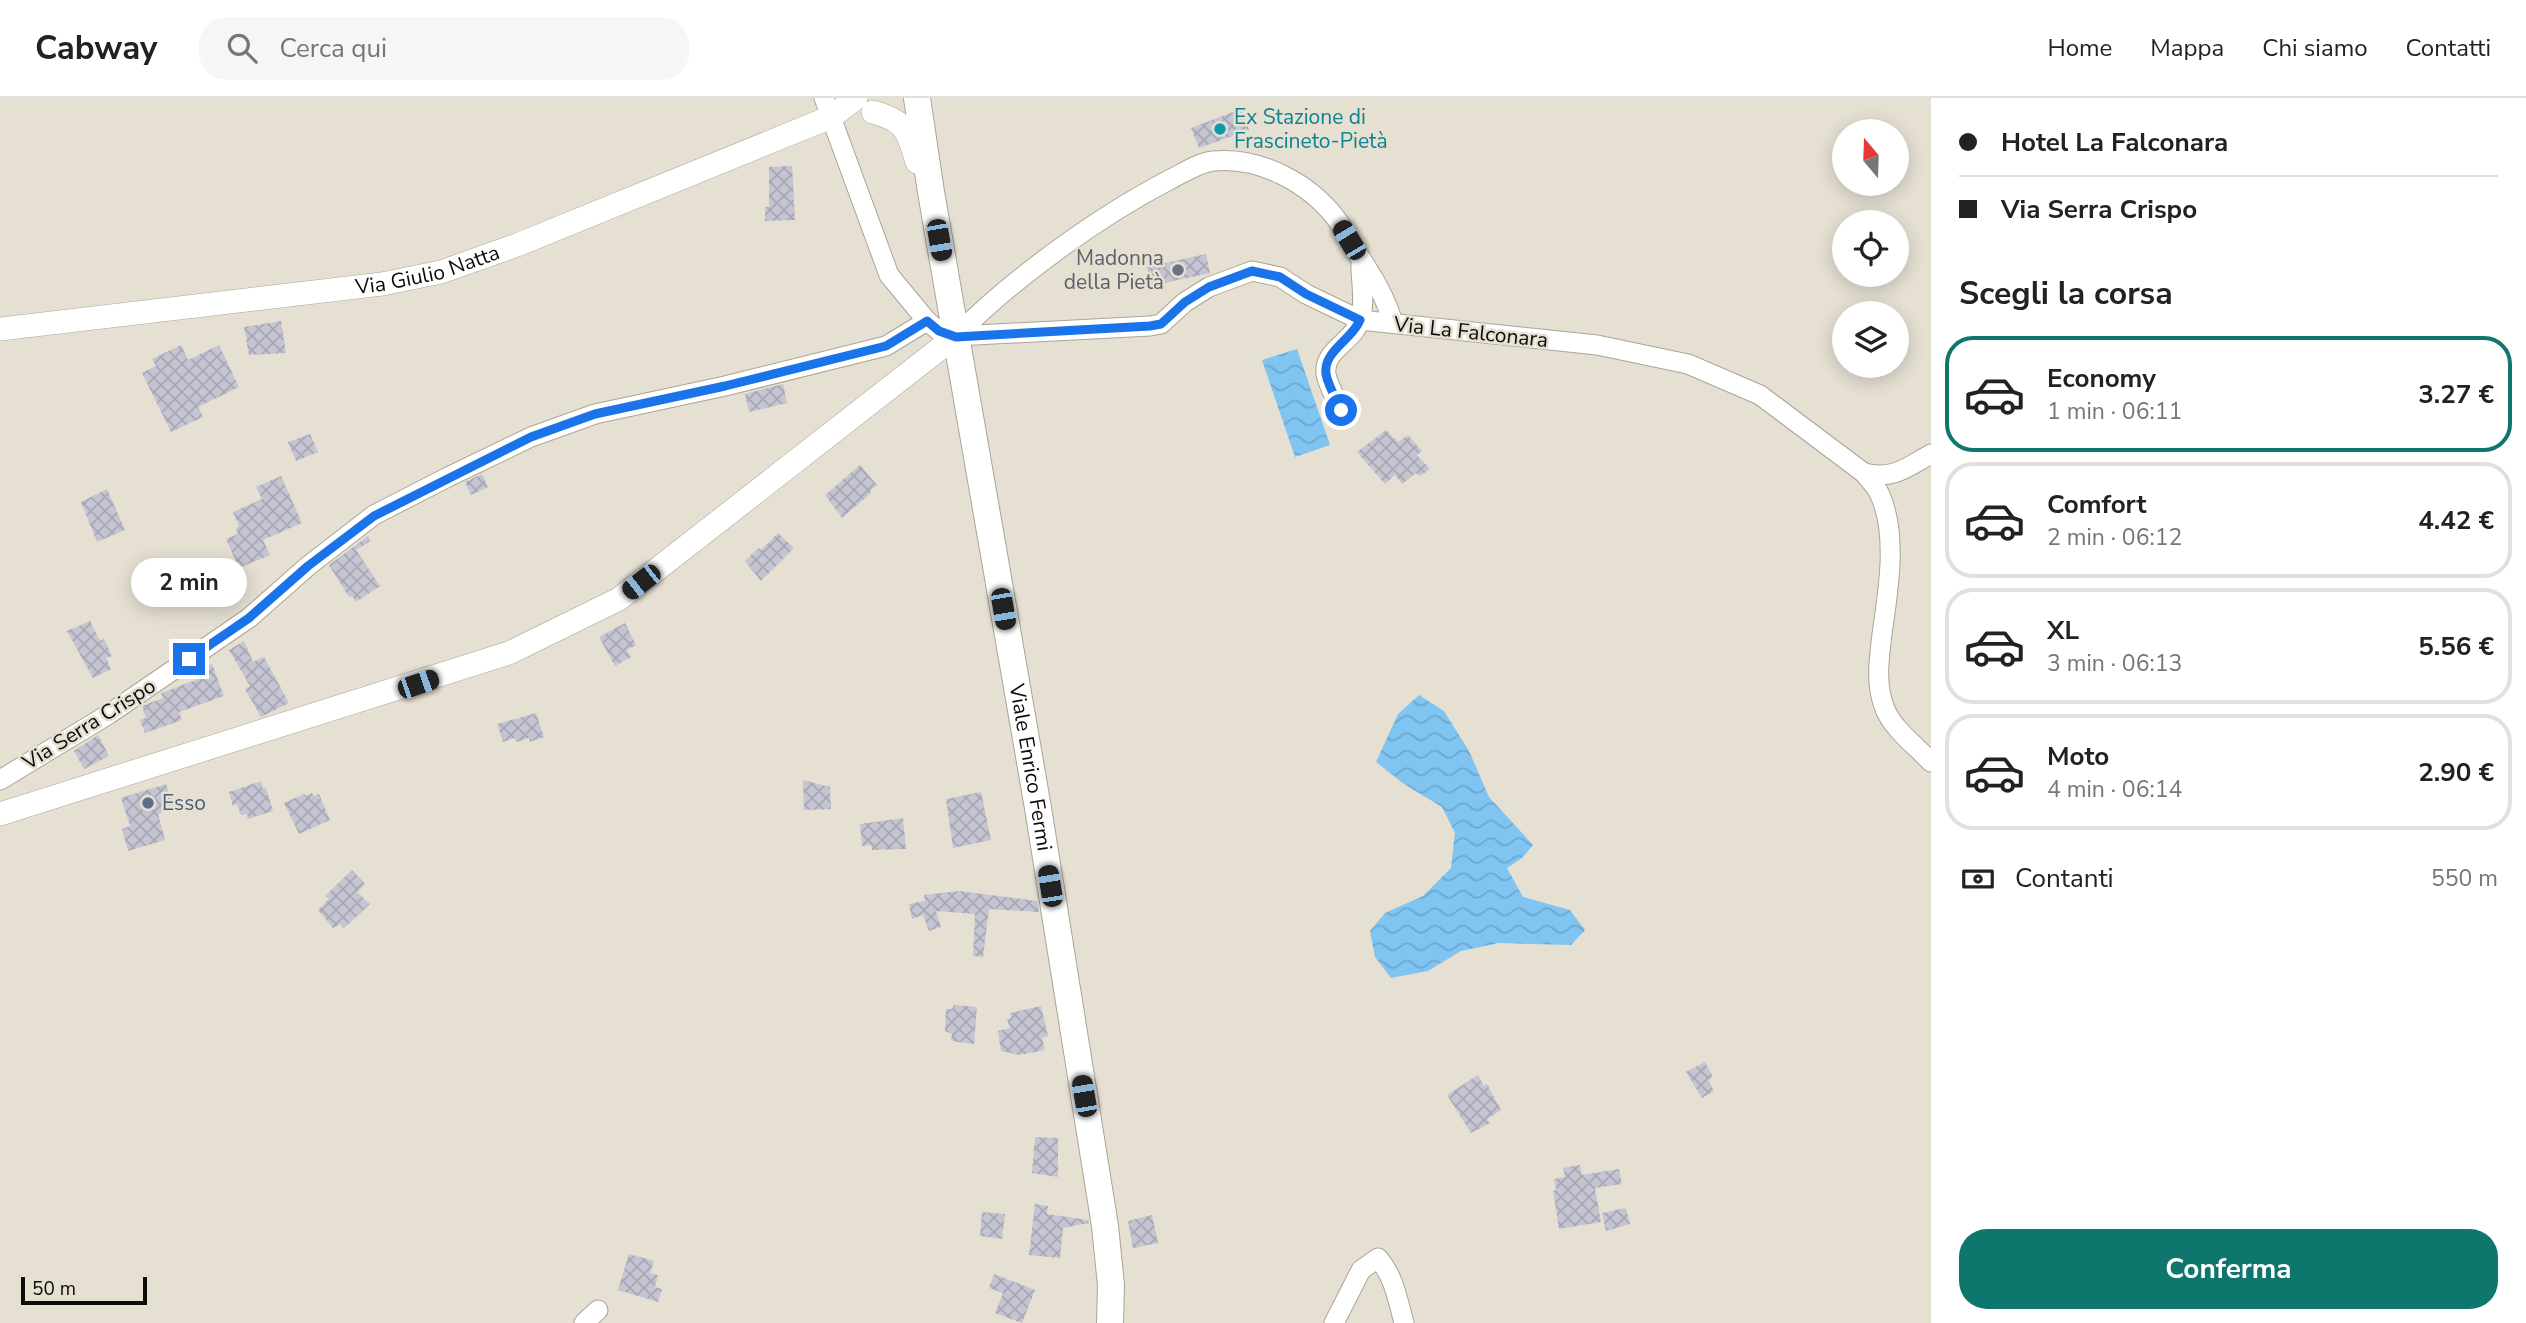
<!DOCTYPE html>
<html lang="it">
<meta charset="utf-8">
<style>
body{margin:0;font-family:"Nunito Sans",sans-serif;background:#f6f6f6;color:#222;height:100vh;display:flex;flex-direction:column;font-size:26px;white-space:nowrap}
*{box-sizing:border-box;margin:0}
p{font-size:23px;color:#767676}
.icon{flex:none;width:38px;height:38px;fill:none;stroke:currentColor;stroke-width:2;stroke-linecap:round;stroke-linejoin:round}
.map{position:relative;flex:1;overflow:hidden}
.drawer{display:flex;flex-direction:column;background:#fff;width:595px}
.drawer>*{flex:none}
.hud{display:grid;align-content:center;height:154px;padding:0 28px;background:#fff}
.needle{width:46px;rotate:341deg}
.buttons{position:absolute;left:1832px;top:21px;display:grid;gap:14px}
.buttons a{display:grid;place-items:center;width:77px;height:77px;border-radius:50%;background:#fff;box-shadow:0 4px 18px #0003;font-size:35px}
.scale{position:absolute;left:21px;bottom:18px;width:126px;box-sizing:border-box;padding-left:7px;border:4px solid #0e0c08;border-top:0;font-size:19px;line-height:24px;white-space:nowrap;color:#0e0c08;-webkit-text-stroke:5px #e5e0d2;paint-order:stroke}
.end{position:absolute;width:32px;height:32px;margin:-16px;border:9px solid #1a73e8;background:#fff;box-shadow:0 0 0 4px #fff}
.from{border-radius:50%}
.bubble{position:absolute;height:49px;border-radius:24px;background:#fff;box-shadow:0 4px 18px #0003;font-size:23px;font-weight:700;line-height:49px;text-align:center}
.car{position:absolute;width:21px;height:42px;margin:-21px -10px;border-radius:9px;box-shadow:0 0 5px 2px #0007;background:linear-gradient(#222 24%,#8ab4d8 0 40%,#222 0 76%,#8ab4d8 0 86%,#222 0)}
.hud b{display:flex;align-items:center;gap:24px;height:66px;font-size:26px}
.hud b+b{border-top:2px solid #e0e0e0}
.hud i{width:18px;height:18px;background:#222}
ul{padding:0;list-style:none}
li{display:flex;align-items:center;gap:21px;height:116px;margin:0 14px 10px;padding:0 14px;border:4px solid #e0e0e0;border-radius:28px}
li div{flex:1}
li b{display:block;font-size:26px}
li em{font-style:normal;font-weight:700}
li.active{border-color:#0f766e}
li>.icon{width:63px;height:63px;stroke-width:1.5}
h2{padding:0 28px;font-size:32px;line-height:84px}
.pay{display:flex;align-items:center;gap:18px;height:77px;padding:0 28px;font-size:26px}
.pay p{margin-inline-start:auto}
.button{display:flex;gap:14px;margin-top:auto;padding:14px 28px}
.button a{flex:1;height:80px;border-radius:28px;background:#0f766e;color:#fff;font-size:28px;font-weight:700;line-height:80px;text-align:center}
header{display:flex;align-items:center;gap:42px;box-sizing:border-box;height:98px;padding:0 35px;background:#fff;border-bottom:2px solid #e0e0e0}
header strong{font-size:33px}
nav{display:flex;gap:38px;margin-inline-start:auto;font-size:24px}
.search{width:490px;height:63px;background:#f6f6f6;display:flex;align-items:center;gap:18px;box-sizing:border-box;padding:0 24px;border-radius:28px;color:#767676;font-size:26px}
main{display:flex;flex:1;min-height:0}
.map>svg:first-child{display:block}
.water{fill:url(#water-waves)}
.building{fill:url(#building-cross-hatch)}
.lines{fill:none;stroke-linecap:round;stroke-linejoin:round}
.minor-casing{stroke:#aaa598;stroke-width:21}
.tertiary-casing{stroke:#aaa598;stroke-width:24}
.secondary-casing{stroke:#aaa598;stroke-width:28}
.minor{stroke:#fff;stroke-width:19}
.tertiary{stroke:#fff;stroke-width:23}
.secondary{stroke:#fff;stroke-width:26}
.route{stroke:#1a73e8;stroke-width:9}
.culture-dot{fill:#0f9aa8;stroke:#e5e0d2;stroke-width:2.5}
.worship-dot{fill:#6b7280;stroke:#e5e0d2;stroke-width:2.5}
.service-dot{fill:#5c6f8a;stroke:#e5e0d2;stroke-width:2.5}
.labels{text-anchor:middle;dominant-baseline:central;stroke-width:5;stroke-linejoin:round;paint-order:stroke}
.culture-label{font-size:21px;fill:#0d838f;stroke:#e5e0d2;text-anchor:start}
.worship-label{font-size:21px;fill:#5b616d;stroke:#e5e0d2;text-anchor:end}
.street-label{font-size:21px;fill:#0e0c08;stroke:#e5e0d2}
.service-label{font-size:21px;fill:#4e5e75;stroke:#e5e0d2;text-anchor:start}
</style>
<header>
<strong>Cabway</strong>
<div class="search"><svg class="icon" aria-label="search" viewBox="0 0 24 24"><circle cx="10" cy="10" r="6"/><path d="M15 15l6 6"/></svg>Cerca qui</div>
<nav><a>Home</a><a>Mappa</a><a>Chi siamo</a><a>Contatti</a></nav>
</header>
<main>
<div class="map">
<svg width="1931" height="1225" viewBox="0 0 1931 1225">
<defs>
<pattern id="water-waves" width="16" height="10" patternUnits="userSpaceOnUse" patternTransform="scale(1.75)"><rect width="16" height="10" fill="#80c4f2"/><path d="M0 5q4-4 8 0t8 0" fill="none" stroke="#6da7ce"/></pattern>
<pattern id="building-cross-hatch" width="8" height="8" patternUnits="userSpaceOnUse" patternTransform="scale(1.75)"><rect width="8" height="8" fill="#c5c4d2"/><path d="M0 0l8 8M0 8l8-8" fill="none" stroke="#a8a7b3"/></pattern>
</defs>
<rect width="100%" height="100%" fill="#e5e0d2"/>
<g class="water">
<path d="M1297,251L1330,347L1295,359L1262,262Z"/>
<path d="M1419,597L1444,613L1469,653L1489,699L1533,747L1522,760L1507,770L1523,799L1570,812L1585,832L1571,847L1499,845L1461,853L1428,873L1391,880L1375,859L1370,833L1385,815L1423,798L1451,770L1455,735L1442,709L1404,686L1376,664L1398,616Z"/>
</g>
<g class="building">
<path d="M1241,11L1249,32L1199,50L1191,30Z"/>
<path d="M792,68L795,122L765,123V109H769V69Z"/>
<path d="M1206,156L1210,175L1151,188L1147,169Z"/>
<path d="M281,223L286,255L249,257L244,229Z"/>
<path d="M181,247L188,262L219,247L239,289L198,309L203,319L171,334L142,275L156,268L152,261Z"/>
<path d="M783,286L787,305L749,314L745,296Z"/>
<path d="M1386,332L1398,344L1408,337L1422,353L1417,357L1430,371L1420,378L1416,375L1402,386L1395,377L1385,386L1357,354Z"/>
<path d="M310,336L318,354L296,363L288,344Z"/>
<path d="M860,367L877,387L870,393L871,395L842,420L825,397Z"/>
<path d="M482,376L488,389L471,397L465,384Z"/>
<path d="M281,378L302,425L263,442L270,457L239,470L226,441L238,436L236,430L239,428L233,414L262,401L256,389Z"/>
<path d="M107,391L125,432L97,444L81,404Z"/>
<path d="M778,435L794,450L761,483L745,463L758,450L761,452Z"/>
<path d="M368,438L370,443L356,452L380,488L356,504L352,498L349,499L329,467Z"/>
<path d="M90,523L100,543L104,541L112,558L106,560L111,571L93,580L67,533Z"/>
<path d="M625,525L636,547L627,552L631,559L615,568L599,539Z"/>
<path d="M244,543L253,564L264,559L289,605L261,619L245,591L250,588L229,552Z"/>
<path d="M212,566L224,598L179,614L182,622L145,635L140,622L146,620L142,608L163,600L161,595L196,582L193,573Z"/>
<path d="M536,615L544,639L530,644L529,640L517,644L515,640L503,644L497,626Z"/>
<path d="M98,637L109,658L84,671L74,653Z"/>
<path d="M803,682L830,689L831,711L804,712Z"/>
<path d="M261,683L263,691L266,690L273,713L248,721L247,716L241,717L237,706L233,708L229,694Z"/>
<path d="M166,686L174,711L158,716L165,742L128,753L122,731L130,728L121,700Z"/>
<path d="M981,694L991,742L953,750L946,701Z"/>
<path d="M312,695L314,698L319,696L330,722L299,736L284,705L304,696L306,698Z"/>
<path d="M903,720L906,751L872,752L871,747L862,748L860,726Z"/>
<path d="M352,772L365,786L357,794L370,806L343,831L340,826L333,830L318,812L329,801L325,798Z"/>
<path d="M959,793L1037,803L1039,814L989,811L983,859L973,858L975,816L936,813L941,829L929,833L923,817L912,821L909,806L925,803L924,797Z"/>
<path d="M954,907L977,909L974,946L951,943L952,936L945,933L946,911H952Z"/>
<path d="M1041,908L1048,938L1042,940L1045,952L1019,957L1001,953L998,933L1010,930L1007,921L1011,920L1010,915Z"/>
<path d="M1705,964L1713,979L1708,982L1714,993L1702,1000L1686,974Z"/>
<path d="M1478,977L1484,988L1487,986L1501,1012L1487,1021L1490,1025L1471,1035L1447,997Z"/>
<path d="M1035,1039L1058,1040V1079L1032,1075Z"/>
<path d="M1580,1067L1582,1077L1619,1071L1622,1086L1595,1090L1601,1124L1559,1131L1553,1093L1556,1092L1554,1081L1565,1079L1563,1070Z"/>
<path d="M1035,1106L1048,1108L1047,1116L1088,1122L1089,1125L1063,1130L1060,1160L1029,1157Z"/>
<path d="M1626,1110L1630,1126L1606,1133L1602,1115Z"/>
<path d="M982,1114L1005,1116L1002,1141L980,1138Z"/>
<path d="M1152,1117L1158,1145L1133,1150L1128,1123Z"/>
<path d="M629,1156L654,1163L650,1175L658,1177L655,1189L662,1191L658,1204L618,1192Z"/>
<path d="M994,1176L1035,1192L1022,1225L995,1215L1003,1195L989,1190Z"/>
</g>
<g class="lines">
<g class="minor-casing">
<g id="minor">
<path d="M824,0L889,177L927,223L939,233L956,238L1150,228L1161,226L1185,204L1209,189L1252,173L1280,179L1306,196L1360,222L1597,247L1688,266L1760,297L1864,375C1893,382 1906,370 1931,356"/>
<path d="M956,238C1012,181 1098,119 1169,82C1183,75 1198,65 1213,63C1260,58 1311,86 1338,123C1346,135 1352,148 1360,159C1374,181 1386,200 1393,225"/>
<path d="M1341,312C1337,302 1328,288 1326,276C1323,251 1354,244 1360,222C1366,203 1360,181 1361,161"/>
<path d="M1864,375C1869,382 1877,389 1880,397C1898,437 1888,494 1882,536C1879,562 1875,586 1885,611C1893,631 1916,648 1931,664"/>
<path d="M0,682L109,616L249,520L308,468L374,417L448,379L531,339L595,316L725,288L886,248L927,223"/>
<path d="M584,1225L598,1212"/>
<path d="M1334,1225L1361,1172L1378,1160C1394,1178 1398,1203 1404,1225"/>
</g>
</g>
<g class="tertiary-casing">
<g id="tertiary">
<path d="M873,14C908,24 907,33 917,64"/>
<path id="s1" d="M0,231L382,186L441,174L517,147L831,19L856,0"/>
<path d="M0,716L509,555L619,501L956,238"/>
</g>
</g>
<g class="secondary-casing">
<g id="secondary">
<path id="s2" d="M917,0L931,94L1038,710L1105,1128L1111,1187L1110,1225"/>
</g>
</g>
<use href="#minor" class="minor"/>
<use href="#tertiary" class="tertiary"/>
<use href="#secondary" class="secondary"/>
</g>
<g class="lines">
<path class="route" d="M189,561L249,520L308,468L374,418L531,339L595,316L725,288L886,248L927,223L939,233L956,239L1150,228L1161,226L1185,204L1209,189L1252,173L1280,179L1306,196L1360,222C1352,242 1323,253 1326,276C1328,288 1337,302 1341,312"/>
</g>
<circle class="culture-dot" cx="1220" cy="31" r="7"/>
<circle class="worship-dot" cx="1178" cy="172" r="7"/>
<circle class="service-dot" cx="148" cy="705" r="7"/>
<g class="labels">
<g class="culture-label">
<text x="1234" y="19">Ex Stazione di<tspan x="1234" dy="24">Frascineto-Pietà</tspan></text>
</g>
<g class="worship-label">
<text x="1164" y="160">Madonna<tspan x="1164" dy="24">della Pietà</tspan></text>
</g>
<g class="street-label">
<text stroke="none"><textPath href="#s1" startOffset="432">Via Giulio Natta</textPath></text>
<text transform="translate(1471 234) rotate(6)">Via La Falconara</text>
<text transform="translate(89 626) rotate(-32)">Via Serra Crispo</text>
<text stroke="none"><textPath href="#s2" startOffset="679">Viale Enrico Fermi</textPath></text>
</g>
<g class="service-label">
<text x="162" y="705">Esso</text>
</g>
</g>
</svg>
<div class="buttons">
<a><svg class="needle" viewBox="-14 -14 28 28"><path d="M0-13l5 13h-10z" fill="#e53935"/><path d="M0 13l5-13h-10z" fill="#767676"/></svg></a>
<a><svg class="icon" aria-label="locate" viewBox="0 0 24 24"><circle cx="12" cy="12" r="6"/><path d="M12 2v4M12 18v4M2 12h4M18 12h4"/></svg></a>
<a><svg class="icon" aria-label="layers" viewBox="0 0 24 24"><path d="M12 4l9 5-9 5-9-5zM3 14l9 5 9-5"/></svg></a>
</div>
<div class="scale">50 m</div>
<i class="end from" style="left:1341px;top:312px"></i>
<i class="end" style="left:189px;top:561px"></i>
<div class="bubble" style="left:131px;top:460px;width:116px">2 min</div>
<i class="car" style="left:939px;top:142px;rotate:170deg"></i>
<i class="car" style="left:1349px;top:142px;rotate:329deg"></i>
<i class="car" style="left:641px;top:484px;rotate:232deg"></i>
<i class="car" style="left:1003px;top:511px;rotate:170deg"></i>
<i class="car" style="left:418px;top:586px;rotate:71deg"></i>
<i class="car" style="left:1050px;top:788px;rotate:351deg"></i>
<i class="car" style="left:1084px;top:998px;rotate:350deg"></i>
</div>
<section class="drawer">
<div class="hud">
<b><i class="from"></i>Hotel La Falconara</b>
<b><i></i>Via Serra Crispo</b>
</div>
<h2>Scegli la corsa</h2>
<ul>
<li class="active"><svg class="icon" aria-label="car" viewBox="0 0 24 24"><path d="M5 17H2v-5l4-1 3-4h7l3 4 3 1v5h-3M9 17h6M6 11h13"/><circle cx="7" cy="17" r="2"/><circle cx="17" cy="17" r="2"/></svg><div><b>Economy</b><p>1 min · 06:11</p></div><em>3.27 €</em></li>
<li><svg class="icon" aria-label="car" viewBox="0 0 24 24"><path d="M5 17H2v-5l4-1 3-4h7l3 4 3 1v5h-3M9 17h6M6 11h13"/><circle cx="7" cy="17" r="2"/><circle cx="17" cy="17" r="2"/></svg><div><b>Comfort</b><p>2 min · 06:12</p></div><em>4.42 €</em></li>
<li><svg class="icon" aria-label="car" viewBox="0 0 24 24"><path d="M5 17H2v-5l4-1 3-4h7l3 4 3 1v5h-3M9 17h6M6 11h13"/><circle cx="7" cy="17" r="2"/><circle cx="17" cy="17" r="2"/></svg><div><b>XL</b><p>3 min · 06:13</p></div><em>5.56 €</em></li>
<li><svg class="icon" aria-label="car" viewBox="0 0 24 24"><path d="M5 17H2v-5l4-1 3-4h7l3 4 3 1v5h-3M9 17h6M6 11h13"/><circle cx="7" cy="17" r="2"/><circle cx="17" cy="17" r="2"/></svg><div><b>Moto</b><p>4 min · 06:14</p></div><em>2.90 €</em></li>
</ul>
<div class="pay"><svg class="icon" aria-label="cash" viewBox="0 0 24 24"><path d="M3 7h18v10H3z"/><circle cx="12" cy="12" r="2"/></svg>Contanti<p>550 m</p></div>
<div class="button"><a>Conferma</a></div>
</section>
</main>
